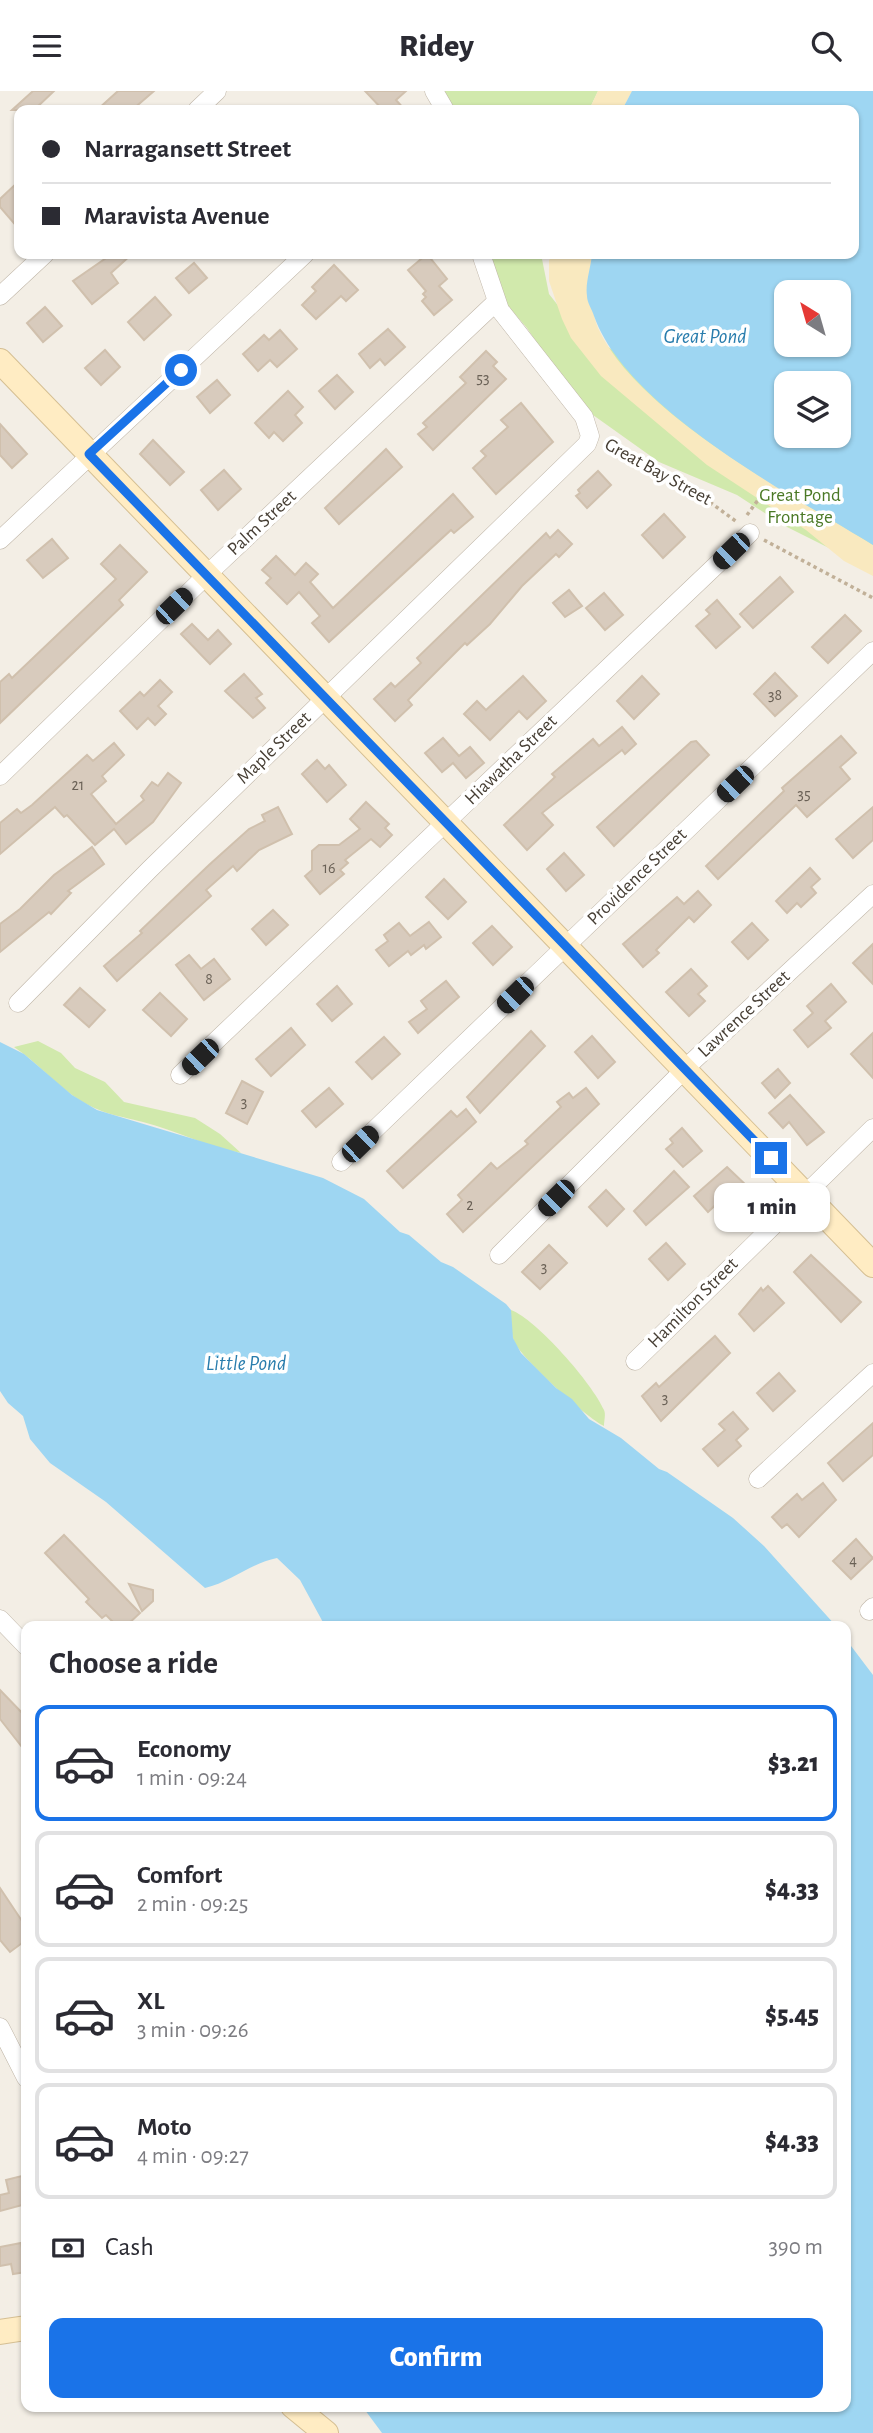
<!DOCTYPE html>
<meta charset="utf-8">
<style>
body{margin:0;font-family:"Alegreya Sans",sans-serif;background:#f2f2f3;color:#2b2b33;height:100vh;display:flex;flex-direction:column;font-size:26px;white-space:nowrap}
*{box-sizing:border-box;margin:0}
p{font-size:23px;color:#7c7c81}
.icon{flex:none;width:38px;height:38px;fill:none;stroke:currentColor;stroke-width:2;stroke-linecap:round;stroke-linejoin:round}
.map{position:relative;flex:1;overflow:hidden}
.details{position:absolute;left:21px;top:1530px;width:830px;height:791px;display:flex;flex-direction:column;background:#fff;border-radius:14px;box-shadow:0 2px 5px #0004}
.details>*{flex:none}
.banner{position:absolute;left:14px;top:14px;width:845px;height:154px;border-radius:14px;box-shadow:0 2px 5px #0004;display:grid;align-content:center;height:154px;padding:0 28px;background:#fff}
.needle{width:46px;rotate:323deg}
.controls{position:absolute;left:774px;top:189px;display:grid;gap:14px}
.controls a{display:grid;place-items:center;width:77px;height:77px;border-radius:14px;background:#fff;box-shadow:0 2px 5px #0004;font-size:35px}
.end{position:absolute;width:32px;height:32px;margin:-16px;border:9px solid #1a73e8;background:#fff;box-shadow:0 0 0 4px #fff}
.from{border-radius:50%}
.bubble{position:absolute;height:49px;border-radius:14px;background:#fff;box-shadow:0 2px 5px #0004;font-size:23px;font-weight:800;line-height:49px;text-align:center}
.car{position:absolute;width:21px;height:42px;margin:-21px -10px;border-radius:9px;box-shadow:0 0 5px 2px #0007;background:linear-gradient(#222 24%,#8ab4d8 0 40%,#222 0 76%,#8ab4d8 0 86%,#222 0)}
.banner b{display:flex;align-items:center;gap:24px;height:66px;font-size:26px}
.banner b+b{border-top:2px solid #e1e1e2}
.banner i{width:18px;height:18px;background:#2b2b33}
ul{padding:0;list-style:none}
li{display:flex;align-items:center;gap:21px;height:116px;margin:0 14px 10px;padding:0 14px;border:4px solid #e1e1e2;border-radius:14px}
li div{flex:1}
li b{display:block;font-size:26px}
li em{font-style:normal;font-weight:800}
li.selected{border-color:#1a73e8}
li>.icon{width:63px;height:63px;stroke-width:1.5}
h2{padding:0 28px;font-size:32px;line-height:84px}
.pay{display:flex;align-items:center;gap:18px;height:77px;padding:0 28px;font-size:26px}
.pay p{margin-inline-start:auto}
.action{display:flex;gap:14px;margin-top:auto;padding:14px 28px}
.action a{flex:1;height:80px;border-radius:14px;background:#1a73e8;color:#fff;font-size:28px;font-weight:800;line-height:80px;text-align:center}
header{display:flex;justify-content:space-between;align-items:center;height:91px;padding:0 28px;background:#fff;font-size:32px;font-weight:800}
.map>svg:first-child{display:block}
.green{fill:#d1e9ac}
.sand{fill:#f9e9bf}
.water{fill:#9ed6f2;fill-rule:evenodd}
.building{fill:#d8cbbd;stroke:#d0c0ad;stroke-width:2}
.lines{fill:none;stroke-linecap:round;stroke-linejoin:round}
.street-casing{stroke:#bfb5a7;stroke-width:19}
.secondary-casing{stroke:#d5bf93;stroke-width:26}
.path{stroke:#c1b098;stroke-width:3.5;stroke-dasharray:3.5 3.5;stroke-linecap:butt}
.street{stroke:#fff;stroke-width:18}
.secondary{stroke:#ffecc3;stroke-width:24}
.route{stroke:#1a73e8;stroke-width:9}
.labels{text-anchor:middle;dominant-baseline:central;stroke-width:7;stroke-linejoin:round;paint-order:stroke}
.number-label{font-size:16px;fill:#6a6156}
.street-label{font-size:19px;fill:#463e34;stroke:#fff}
.park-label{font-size:19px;fill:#4b7926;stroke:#fff}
.water-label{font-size:21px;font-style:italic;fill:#297dad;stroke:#fff}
</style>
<header><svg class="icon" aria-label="menu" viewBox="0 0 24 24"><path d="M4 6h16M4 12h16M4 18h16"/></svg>Ridey<svg class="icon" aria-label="search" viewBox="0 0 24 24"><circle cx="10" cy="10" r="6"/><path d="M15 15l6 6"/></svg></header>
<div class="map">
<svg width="873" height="2342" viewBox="0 0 873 2342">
<rect width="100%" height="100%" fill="#f3eee5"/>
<g class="green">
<path d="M435,0H598L589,19H440Z"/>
<path d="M488,163H541L549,203L571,231L873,434V479L783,434L737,404L659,371L593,324L567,297L527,237L508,215Z"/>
<path d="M38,950L61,962L75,977L105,991L124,1011L195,1027L220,1043L241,1062C206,1056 176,1039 143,1031C115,1024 97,1022 72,1004C52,989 35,970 14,956Z"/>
<path d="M511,1219C536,1228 593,1293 604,1319C606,1323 604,1330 604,1335C587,1327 523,1269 515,1252C510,1242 511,1230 511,1219Z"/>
</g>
<g class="sand">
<path d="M598,0H632L622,19H589Z"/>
<path d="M555,163H592C590,186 589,215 598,237C637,323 793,404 873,454V485L844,470L806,439L707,374L601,285L571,247L562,228L549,190V169Z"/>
</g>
<g class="water">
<path d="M632,0H873V454C790,403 627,318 594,225C592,218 587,212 587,205C585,192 591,176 592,163H854V19H622ZM786,201H838V254H786ZM786,292H838V345H786Z"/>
<path d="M0,951L24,963L72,1004L97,1019L323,1087L364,1108L400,1141L409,1144L441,1171L453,1176L506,1213L511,1219L513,1247L521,1262L556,1297L572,1308L589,1328L621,1347L659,1378L667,1381L733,1427L764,1455L836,1535H325L300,1489L277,1467C251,1472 231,1491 205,1497L106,1411L50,1372L30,1348L23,1325L8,1312L0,1300Z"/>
<path d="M845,1547L873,1584V2342H382L362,2315H845Z"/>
</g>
<g class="building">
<path d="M33,0H54L34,19H12Z"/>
<path d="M118,0H154L132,19H97Z"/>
<path d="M365,0H406L396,9L405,19H383Z"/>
<path d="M19,90V138L0,116V108Z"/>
<path d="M112,163H132L111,182L118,192L92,213L73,190Z"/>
<path d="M427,163L447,188L439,195L452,209L434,224L422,210L426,206L423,203L426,200L408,179Z"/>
<path d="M194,172L207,187L189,202L176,187Z"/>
<path d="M334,174L358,199L346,210L341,205L316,228L302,214L316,200L312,196Z"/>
<path d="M155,206L171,224L144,249L128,231Z"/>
<path d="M45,216L62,235L43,251L27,232Z"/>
<path d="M388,238L405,256L385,274L380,268L370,277L359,263Z"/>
<path d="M280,239L297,258L277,276L270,269L258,280L243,263L264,244L269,249Z"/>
<path d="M105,259L120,276L101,294L85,277Z"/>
<path d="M486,260L497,271L493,275L506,288L433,359L418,343L427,336L423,332L466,292L460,286Z"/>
<path d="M337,284L353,301L335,318L319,300Z"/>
<path d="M217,289L230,304L210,322L197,306Z"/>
<path d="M288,300L303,316L295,324L302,332L283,350L274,341L269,347L255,332Z"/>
<path d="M521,312L553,351L496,403L473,377L486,365L481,360L508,336L501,329Z"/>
<path d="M0,333L27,363L12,377L0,364Z"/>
<path d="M153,349L184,381L170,394L140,363Z"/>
<path d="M386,358L402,376L339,433L325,417Z"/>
<path d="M224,379L241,398L218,419L201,399Z"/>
<path d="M598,380L611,394L587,417L576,405L580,402L578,399Z"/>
<path d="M453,403L473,426L454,442L451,439L329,551L312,532L320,525L299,501L287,513L266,492L271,487L262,479L276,465L295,484L306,472L318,483L310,491L333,517Z"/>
<path d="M664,423L685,446L663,467L642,444Z"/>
<path d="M558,439L572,453L559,466L556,463L522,495L490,533L467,554L465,552L408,609L412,614L395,630L374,608L391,592L395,596L421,572L417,567L546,442L550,447Z"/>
<path d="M52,448L68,467L43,487L27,469Z"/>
<path d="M120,454L147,481L119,509L123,514L0,632V591L9,583L12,587L116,488L101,473Z"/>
<path d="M780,486L793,501L753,537L740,523Z"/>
<path d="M569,499L582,515L565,526L553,512Z"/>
<path d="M604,502L623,524L605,539L586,517Z"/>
<path d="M717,509L740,536L716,557L696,535L710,523L706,519Z"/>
<path d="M845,524L861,540L828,572L812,556Z"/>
<path d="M192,533L208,549L218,539L231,553L210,573L181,543Z"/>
<path d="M775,582L797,605L775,625L754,603Z"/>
<path d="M244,583L262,603L256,607L265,617L253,627L225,600Z"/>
<path d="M523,585L546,610L527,628L519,620L490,649L464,623L477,610L486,619Z"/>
<path d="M642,585L659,603L634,628L617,610Z"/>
<path d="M160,589L172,601L158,615L166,623L155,634L148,627L137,638L120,620L140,601L144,605Z"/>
<path d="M622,636L636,653L625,663L622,659L542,722L553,734L527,759L504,734L555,686L552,683L593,648L599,655Z"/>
<path d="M841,645L856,662L840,676L850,688L807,726L796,714L718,788L706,775L784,700L782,697Z"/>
<path d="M443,647L459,665L470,656L484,672L466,687L453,672L442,681L425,662Z"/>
<path d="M696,650L709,664L614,755L597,736L691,651Z"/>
<path d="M114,652L124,664L102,685L106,690L91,703L116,733L144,709L141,705L152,691L158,695L168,682L181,692L153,731L126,753L114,738L95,754L67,724L64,726L55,716L0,763V732L17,718L21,722L32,714L87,664L93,670Z"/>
<path d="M317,669L325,678L329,674L346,694L327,711L302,683Z"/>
<path d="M366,711L389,733L385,737L392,744L380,756L371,748L345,769L348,772L340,779L344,783L320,803L305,785L312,779V760L319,754H339L360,738L350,728Z"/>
<path d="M278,716L292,743L259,759L237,780L233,775L206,799L211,805L117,890L104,875L142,842L140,840L209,774L249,738L265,730L262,724Z"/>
<path d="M873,716V749L853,767L836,748Z"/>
<path d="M92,756L104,773L68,800L71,802L51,823L49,821L0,861V833L20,818L54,784Z"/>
<path d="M564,762L584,784L566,800L547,778Z"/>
<path d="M810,777L820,788L811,796L816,802L801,816L797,812L787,822L776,810Z"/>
<path d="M444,788L466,811L448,828L426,806Z"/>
<path d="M698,800L711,814L694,831L689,826L656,859L659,862L643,876L623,853L677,806L684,813Z"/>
<path d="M273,819L288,834L266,854L252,838Z"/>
<path d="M429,831L441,846L426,858L424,854L411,864L408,860L389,875L376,859L388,850L384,844L399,832L410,845Z"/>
<path d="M752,832L768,849L748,868L732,851Z"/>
<path d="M492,835L512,856L493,874L473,852Z"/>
<path d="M873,853V893L853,872Z"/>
<path d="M189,864L201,878L214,868L230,888L204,909L176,874Z"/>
<path d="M691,878L707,895L698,903L705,910L689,925L666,901Z"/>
<path d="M446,890L459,906L418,942L409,931L427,918L421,910Z"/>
<path d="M831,893L846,911L825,930L831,937L808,956L794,939L813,922L807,915Z"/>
<path d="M337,895L352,913L332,930L317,913Z"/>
<path d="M80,897L105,919L89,936L64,914Z"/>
<path d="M160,902L187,928L171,945L143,919Z"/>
<path d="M291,937L305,954L271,985L256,968Z"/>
<path d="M531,940L545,955L480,1022L467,1006Z"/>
<path d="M873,942V987L851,963Z"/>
<path d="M592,945L615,971L598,987L575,961Z"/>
<path d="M384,946L400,963L372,988L356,971Z"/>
<path d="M778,978L790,992L775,1007L762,992Z"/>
<path d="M242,990L263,1001L247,1033L226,1022Z"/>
<path d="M329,997L343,1013L316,1036L302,1020Z"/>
<path d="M586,997L599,1013L463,1141L447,1123L462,1109L458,1104L491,1072L497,1078L528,1053L525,1050L561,1016L557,1011L569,1002L573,1007Z"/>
<path d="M790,1004L824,1041L807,1054L789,1031L783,1037L769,1022Z"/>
<path d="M466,1018L476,1031L403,1097L387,1080L451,1020L457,1026Z"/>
<path d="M682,1037L702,1060L683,1076L666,1058L673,1052L670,1048Z"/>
<path d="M727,1076L750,1098L740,1107L761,1131L753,1139L722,1108L708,1121L694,1105Z"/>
<path d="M674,1080L689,1096L646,1134L634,1120Z"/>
<path d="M606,1099L624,1118L607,1135L589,1116Z"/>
<path d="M666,1152L685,1173L668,1189L649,1168Z"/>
<path d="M549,1154L567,1172L540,1198L522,1181Z"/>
<path d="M811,1164L861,1211L841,1231L794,1181Z"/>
<path d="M768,1195L784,1212L754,1240L739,1223L761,1197L763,1200Z"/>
<path d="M715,1245L730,1262L661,1330L642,1305L656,1292L659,1296Z"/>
<path d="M779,1282L795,1300L773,1320L757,1302Z"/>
<path d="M733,1321L748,1338L736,1349L741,1355L718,1375L703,1358L725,1339L719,1333Z"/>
<path d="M873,1332V1364L843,1390L828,1372Z"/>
<path d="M823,1392L836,1409L799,1446L787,1433L782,1437L772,1426L797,1403L802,1409Z"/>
<path d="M64,1444L140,1522L126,1535H117L106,1524L102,1527L86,1511L89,1508L45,1462Z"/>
<path d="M856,1448L873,1467L851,1488L833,1470Z"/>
<path d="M129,1493L153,1499V1510L142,1520Z"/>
<path d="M0,1599L26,1626V1661L0,1628Z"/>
<path d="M0,1797L26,1836V1849L10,1861L0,1849Z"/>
<path d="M26,2084V2113L0,2120V2104L9,2102L6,2089Z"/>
<path d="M21,2152L22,2157L26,2156V2181L13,2183L11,2173L0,2175V2156Z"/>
</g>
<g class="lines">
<g class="street-casing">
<g id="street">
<path d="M434,0L445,19"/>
<path d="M197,19L217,0"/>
<path d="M0,205L45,163"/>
<path d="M0,449L305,163"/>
<path d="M0,685L215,476L496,211"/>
<path d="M18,912L150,778L587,353L590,345L584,326L500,219L481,163"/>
<path d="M180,984L750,442"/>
<path d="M341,1071L873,560"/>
<path d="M499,1164L692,971L873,803"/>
<path d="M635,1270L873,1037"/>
<path d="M758,1388L873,1282"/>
<path d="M869,1520L873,1516"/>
<path d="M0,1528L26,1555"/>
<path d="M0,1936L26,1987"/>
</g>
</g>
<g class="secondary-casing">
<g id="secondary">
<path d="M0,270L873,1174"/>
<path d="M0,2241L26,2237"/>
<path d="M293,2315L326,2342"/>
</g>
</g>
<g class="path">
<path d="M607,352L685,393L737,431"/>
<path d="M747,424L758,409"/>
<path d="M764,449L873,507"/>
</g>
<use href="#street" class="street"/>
<use href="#secondary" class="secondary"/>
</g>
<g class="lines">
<path class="route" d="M181,279L89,363L771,1067"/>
</g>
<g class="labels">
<g class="number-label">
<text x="483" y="287">53</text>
<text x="775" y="604">38</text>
<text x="78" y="694">21</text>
<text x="804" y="703">35</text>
<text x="329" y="777">16</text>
<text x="209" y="888">8</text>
<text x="244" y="1011">3</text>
<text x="470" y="1114">2</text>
<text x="544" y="1176">3</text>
<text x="665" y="1307">3</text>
<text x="853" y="1469">4</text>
</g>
<g class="street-label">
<text transform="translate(658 381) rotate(29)">Great Bay Street</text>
<text transform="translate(262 432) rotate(-43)">Palm Street</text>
<text transform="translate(274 657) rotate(-44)">Maple Street</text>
<text transform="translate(511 669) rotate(-44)">Hiawatha Street</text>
<text transform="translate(637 786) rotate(-44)">Providence Street</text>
<text transform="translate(744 923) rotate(-43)">Lawrence Street</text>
<text transform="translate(693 1212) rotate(-45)">Hamilton Street</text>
</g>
<g class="park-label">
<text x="800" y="404">Great Pond<tspan x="800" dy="22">Frontage</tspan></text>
</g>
<g class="water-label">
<text x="705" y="245">Great Pond</text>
<text x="246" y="1272">Little Pond</text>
</g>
</g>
</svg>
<div class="controls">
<a><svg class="needle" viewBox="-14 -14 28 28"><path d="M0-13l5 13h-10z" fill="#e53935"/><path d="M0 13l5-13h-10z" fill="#7c7c81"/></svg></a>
<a><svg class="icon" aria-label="layers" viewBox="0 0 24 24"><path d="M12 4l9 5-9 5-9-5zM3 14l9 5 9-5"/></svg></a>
</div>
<i class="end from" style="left:181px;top:279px"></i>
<i class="end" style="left:771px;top:1067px"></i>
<div class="bubble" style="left:714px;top:1092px;width:116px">1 min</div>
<i class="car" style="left:731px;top:460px;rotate:226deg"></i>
<i class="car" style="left:174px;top:515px;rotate:46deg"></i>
<i class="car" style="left:735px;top:693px;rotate:226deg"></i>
<i class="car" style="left:515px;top:904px;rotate:226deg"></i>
<i class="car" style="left:200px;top:966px;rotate:226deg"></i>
<i class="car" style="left:360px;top:1053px;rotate:46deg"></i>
<i class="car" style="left:556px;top:1107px;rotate:225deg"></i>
<div class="banner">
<b><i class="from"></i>Narragansett Street</b>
<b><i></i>Maravista Avenue</b>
</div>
<section class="details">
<h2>Choose a ride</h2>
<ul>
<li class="selected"><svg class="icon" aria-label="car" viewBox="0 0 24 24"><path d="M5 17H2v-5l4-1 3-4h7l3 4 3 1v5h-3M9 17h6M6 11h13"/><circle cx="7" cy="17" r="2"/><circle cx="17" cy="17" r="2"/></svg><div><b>Economy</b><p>1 min · 09:24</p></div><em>$3.21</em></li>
<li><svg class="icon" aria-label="car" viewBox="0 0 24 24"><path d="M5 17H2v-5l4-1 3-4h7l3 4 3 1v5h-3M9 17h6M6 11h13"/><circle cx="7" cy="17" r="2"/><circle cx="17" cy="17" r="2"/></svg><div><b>Comfort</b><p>2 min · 09:25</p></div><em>$4.33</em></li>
<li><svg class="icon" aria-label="car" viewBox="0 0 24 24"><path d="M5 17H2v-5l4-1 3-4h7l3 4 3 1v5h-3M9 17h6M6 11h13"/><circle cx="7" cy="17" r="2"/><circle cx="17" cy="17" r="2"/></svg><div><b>XL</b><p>3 min · 09:26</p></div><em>$5.45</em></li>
<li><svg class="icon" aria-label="car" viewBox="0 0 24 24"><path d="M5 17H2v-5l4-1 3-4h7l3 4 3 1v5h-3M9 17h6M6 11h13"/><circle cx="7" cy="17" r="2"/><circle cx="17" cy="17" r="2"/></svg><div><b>Moto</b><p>4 min · 09:27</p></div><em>$4.33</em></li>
</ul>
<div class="pay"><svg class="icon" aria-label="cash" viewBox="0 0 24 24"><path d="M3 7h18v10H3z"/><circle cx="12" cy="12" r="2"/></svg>Cash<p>390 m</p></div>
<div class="action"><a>Confirm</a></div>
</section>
</div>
